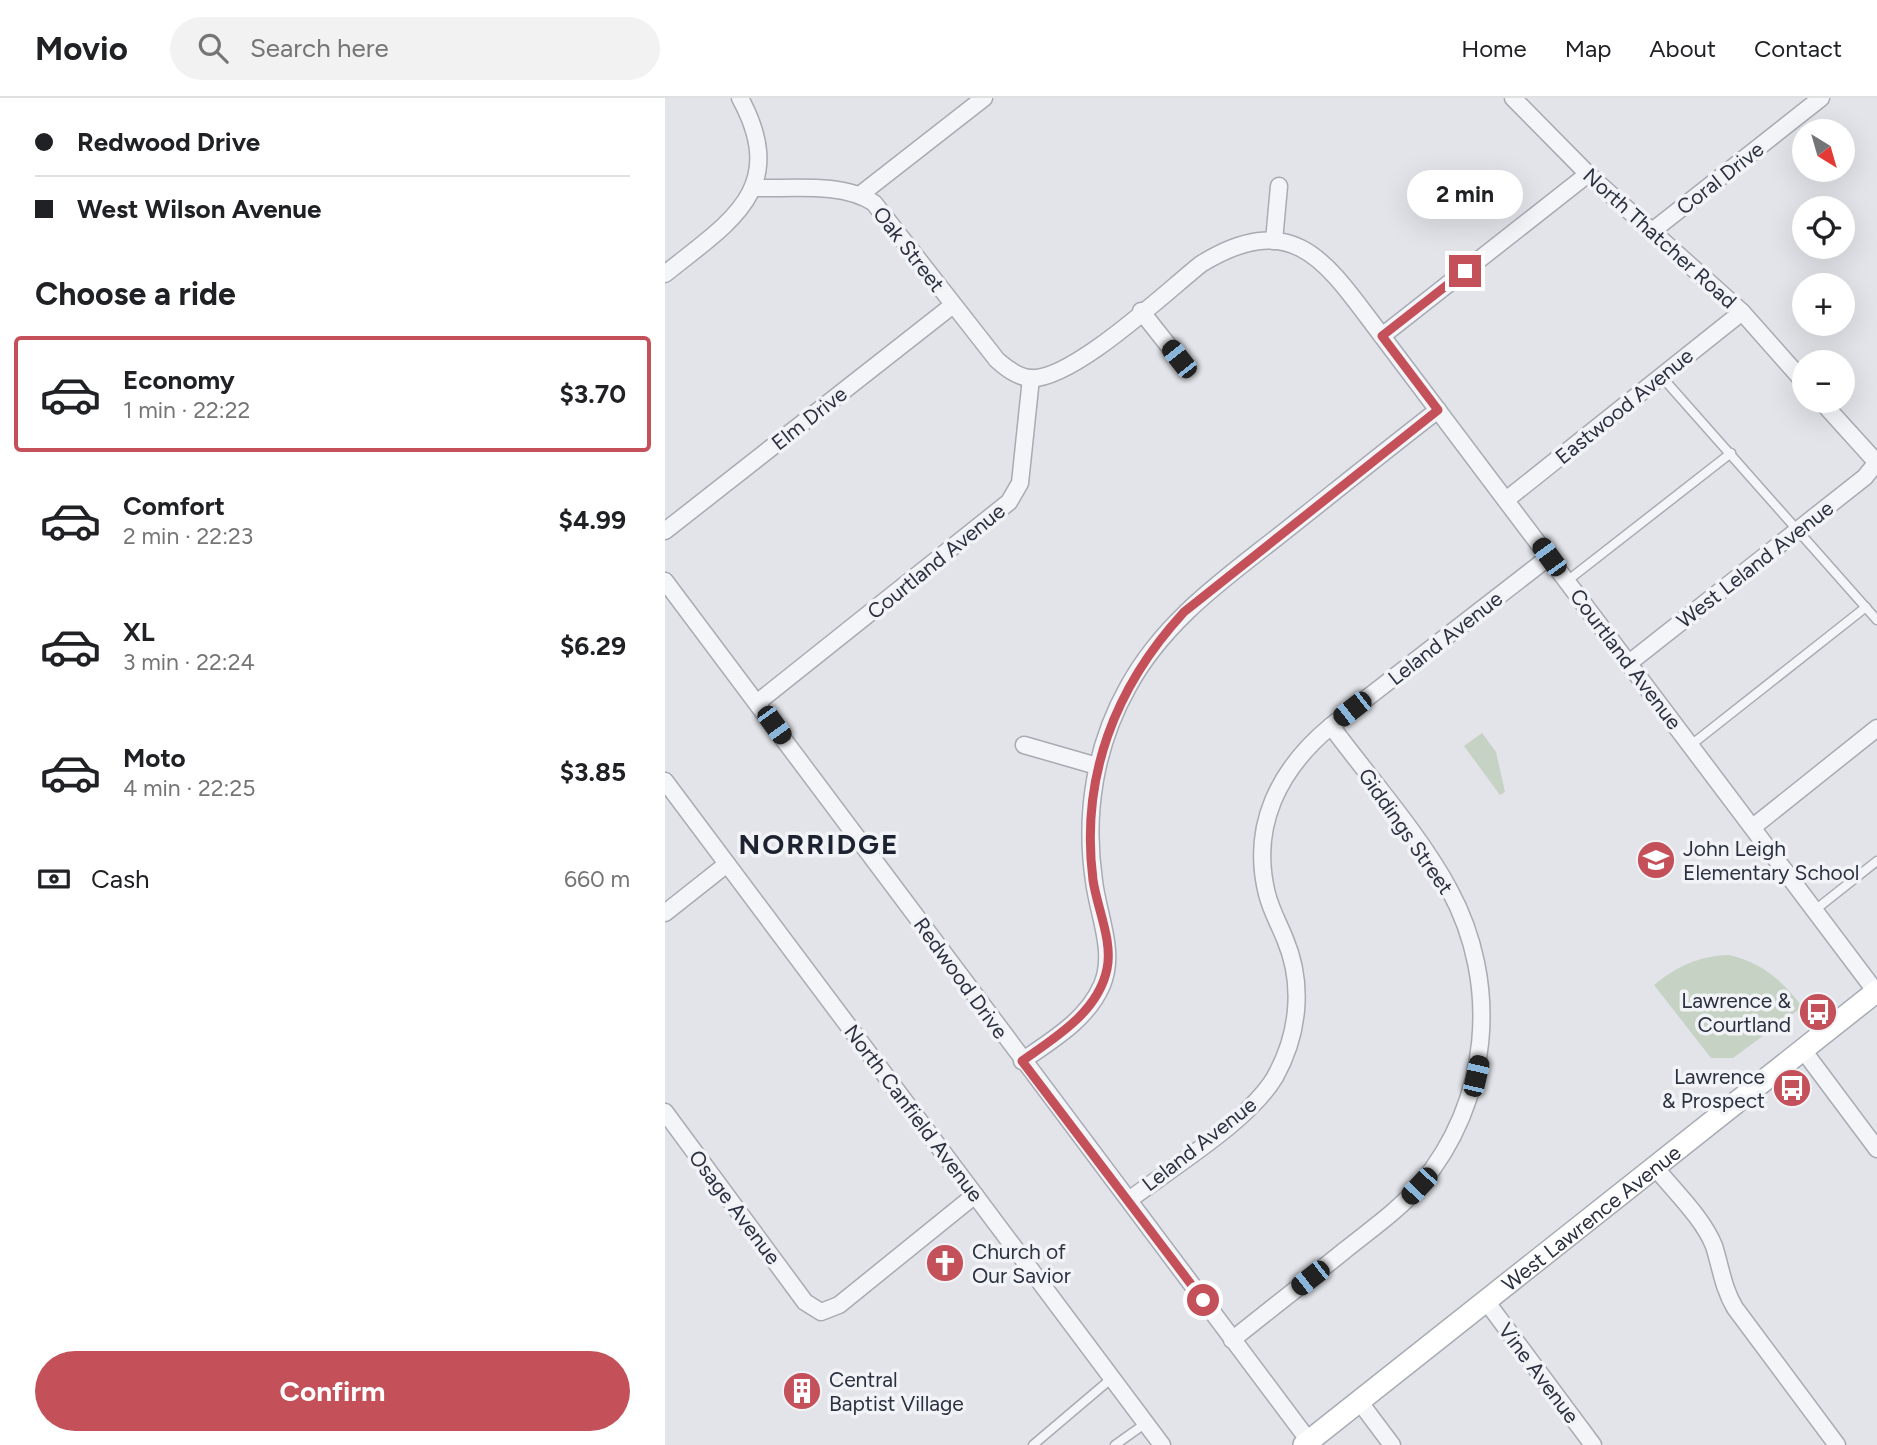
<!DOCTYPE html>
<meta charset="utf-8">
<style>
body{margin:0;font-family:Figtree,sans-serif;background:#f2f2f2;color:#202124;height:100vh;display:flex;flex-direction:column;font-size:26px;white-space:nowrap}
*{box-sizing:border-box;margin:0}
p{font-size:23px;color:#757577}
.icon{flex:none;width:38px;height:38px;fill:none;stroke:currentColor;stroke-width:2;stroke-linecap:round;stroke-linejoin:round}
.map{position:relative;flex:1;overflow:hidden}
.side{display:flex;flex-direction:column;background:#fff;width:665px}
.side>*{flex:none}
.guide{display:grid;align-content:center;height:154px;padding:0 35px;background:#fff}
.needle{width:46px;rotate:143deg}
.buttons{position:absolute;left:1127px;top:21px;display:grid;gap:14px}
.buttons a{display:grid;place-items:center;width:63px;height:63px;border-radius:50%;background:#fff;box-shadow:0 7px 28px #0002;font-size:35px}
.end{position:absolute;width:32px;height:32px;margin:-16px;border:9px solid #c4515a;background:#fff;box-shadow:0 0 0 4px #fff}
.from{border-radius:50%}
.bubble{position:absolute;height:49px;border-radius:24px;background:#fff;box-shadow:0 7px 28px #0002;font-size:23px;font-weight:700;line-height:49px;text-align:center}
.car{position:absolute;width:21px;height:42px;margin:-21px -10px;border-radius:9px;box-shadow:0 0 5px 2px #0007;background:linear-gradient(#222 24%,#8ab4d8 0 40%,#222 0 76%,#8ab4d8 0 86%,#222 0)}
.guide b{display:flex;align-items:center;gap:24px;height:66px;font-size:26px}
.guide b+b{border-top:2px solid #e0e0e0}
.guide i{width:18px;height:18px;background:#202124}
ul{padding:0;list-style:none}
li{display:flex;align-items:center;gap:21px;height:116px;margin:0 14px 10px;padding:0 21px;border:4px solid transparent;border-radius:7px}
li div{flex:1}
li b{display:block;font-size:26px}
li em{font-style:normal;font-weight:700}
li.selected{border-color:#c4515a}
li>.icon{width:63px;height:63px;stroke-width:1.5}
h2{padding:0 35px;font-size:32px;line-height:84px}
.pay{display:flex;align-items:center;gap:18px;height:77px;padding:0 35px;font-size:26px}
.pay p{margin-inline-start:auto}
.button{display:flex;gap:14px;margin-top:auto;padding:14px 35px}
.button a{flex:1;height:80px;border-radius:42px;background:#c4515a;color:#fff;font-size:28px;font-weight:700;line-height:80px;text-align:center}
header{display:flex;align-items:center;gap:42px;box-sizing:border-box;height:98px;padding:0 35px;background:#fff;border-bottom:2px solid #e0e0e0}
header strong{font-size:33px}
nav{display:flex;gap:38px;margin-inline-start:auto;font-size:24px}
.search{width:490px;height:63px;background:#f2f2f2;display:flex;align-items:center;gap:18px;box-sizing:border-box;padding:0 24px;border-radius:38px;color:#757577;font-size:26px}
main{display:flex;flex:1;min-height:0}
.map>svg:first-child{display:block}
.green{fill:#c6d2c4}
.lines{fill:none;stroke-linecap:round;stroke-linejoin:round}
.lane-casing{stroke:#a7abb3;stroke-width:11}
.street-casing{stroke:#a7abb3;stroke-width:19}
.secondary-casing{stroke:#a7abb3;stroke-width:24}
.lane{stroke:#f4f5f8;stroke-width:8}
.street{stroke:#f4f5f8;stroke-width:16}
.secondary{stroke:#fff;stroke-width:21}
.route{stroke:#c4515a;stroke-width:9}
.labels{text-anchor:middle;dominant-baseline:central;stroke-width:7;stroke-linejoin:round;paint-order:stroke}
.street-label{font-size:21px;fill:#2b3140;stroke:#f1f3f7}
.poi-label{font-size:21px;fill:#2b3140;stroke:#f1f3f7;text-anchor:start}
.district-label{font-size:28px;font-weight:bold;letter-spacing:2px;fill:#1d2231;stroke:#f1f3f7}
</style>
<header>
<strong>Movio</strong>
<div class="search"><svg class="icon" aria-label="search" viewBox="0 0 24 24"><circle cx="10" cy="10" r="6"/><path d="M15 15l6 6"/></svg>Search here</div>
<nav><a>Home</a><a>Map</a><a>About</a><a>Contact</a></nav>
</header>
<main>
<section class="side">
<div class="guide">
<b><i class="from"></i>Redwood Drive</b>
<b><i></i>West Wilson Avenue</b>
</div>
<h2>Choose a ride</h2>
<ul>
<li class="selected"><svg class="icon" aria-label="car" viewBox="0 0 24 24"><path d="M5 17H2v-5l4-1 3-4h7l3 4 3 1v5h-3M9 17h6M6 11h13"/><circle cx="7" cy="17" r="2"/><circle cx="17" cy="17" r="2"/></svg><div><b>Economy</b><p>1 min · 22:22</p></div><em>$3.70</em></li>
<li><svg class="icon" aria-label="car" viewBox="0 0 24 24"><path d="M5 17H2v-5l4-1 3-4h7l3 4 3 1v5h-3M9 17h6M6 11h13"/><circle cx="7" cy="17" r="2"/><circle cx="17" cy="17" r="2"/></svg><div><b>Comfort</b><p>2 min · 22:23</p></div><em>$4.99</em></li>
<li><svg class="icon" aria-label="car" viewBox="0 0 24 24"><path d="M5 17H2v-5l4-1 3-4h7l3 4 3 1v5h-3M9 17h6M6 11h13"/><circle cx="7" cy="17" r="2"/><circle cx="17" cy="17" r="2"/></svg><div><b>XL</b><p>3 min · 22:24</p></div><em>$6.29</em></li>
<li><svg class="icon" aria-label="car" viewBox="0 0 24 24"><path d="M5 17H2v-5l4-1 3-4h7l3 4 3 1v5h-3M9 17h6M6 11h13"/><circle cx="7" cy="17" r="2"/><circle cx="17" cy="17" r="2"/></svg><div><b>Moto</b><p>4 min · 22:25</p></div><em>$3.85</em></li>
</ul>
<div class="pay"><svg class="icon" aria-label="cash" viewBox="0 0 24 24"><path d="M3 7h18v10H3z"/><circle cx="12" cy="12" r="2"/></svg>Cash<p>660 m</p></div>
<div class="button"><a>Confirm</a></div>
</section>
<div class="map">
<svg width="1212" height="1347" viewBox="0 0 1212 1347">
<rect width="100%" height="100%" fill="#e2e4e9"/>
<g class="green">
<path d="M817,635L831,654L840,694L835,697L799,648Z"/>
<path d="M1064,857C1097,865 1117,882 1137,909L1068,960H1046L989,887C1012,868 1034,858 1064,857Z"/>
</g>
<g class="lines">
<g class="lane-casing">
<g id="lane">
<path d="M996,278L1212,522"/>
<path d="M902,483L1066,355"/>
<path d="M1026,647L1201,509"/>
<path d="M1150,812L1212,763"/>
<path d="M368,1347L447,1280"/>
<path d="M450,1347L481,1325"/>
</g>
</g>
<g class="street-casing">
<g id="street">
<path d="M848,0L923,76L1077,214L1139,284"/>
<path d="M89,90C126,91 178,84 209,105L332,262C341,270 351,278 364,280C405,285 502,193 536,166C631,108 663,167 717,238L1211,894"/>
<path d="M196,96L319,0"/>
<path d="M986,134L1156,0"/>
<path d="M609,143L614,88"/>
<path d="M0,176C64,124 125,92 75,0"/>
<path d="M476,213L514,261"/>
<path d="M717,238L923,76"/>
<path d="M1156,303L1212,365"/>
<path d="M841,402L1077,214"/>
<path d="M0,433L288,207"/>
<path d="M0,483L644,1343"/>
<path d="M964,565L1200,379L1212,364"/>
<path d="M93,604L344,404L355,385L366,280"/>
<path d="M359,647L432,668"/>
<path d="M0,683L497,1347"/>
<path d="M1088,729L1212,630"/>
<path d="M0,815L62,766"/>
<path d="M1138,952L1212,1051"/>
<path d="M357,963C387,942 422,922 437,887C451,854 433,817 429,783C419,716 430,648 463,589C499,523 558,482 615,437C668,395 720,353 773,312"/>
<path d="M0,1014L140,1204L156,1214L174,1207L310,1097"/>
<path d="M990,1069C1009,1093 1038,1120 1049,1148C1056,1170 1058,1190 1070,1210L1172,1347"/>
<path d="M464,1102C506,1070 584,1023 610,979C634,936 639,886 620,841C614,826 606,812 602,796C585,728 614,671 666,628L884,459"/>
<path d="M821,1203L928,1347"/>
<path d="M567,1242C604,1212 642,1183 679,1153C705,1132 733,1113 755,1087C825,1004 836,886 784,791C755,737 703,678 666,628"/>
<path d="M694,1303L727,1347"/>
</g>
</g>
<g class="secondary-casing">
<g id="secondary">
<path id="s1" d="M639,1347L1212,893"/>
</g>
</g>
<use href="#lane" class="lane"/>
<use href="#street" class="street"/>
<use href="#secondary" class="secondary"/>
</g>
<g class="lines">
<path class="route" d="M538,1202L357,963C391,939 433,914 442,871C448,843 432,810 428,782C415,679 450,589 519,514L773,312L717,238L800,173"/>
</g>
<defs>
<g id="school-disc" transform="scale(2.0125)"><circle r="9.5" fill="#c4515a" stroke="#f1f3f7"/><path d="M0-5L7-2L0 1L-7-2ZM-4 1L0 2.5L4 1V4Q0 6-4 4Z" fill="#fff"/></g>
<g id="bus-disc" transform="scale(2.0125)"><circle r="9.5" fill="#c4515a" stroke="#f1f3f7"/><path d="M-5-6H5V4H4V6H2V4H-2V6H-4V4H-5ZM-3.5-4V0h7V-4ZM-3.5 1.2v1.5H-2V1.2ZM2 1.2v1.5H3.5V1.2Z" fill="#fff"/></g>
<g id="church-disc" transform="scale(2.0125)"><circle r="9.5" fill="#c4515a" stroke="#f1f3f7"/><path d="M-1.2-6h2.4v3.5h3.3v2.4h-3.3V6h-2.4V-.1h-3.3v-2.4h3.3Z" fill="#fff"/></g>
<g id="building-disc" transform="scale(2.0125)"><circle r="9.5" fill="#c4515a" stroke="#f1f3f7"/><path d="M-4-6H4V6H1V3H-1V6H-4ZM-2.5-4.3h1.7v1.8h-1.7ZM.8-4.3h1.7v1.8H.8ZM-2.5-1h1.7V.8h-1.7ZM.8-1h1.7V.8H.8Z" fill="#fff"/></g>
</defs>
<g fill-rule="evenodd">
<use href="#school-disc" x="991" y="762"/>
<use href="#bus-disc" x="1153" y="914"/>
<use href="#bus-disc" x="1127" y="990"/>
<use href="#church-disc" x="280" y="1165"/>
<use href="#building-disc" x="137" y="1293"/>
</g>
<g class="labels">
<g class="street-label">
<text transform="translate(1055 80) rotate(-38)">Coral Drive</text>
<text transform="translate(995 140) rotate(42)">North Thatcher Road</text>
<text transform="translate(244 151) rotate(52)">Oak Street</text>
<text transform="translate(959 308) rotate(-39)">Eastwood Avenue</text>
<text transform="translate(144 320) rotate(-38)">Elm Drive</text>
<text transform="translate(271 463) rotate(-39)">Courtland Avenue</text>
<text transform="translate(1090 466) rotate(-38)">West Leland Avenue</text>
<text transform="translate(780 540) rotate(-38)">Leland Avenue</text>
<text transform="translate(961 561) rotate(53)">Courtland Avenue</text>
<text transform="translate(741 733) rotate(55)">Giddings Street</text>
<text transform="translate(296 880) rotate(54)">Redwood Drive</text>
<text transform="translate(249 1015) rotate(53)">North Canfield Avenue</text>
<text transform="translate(534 1046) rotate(-38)">Leland Avenue</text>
<text transform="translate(70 1109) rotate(53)">Osage Avenue</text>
<text stroke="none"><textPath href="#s1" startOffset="366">West Lawrence Avenue</textPath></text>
<text transform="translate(874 1275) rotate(53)">Vine Avenue</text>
</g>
<g class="poi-label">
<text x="1018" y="750">John Leigh<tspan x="1018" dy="24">Elementary School</tspan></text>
<text x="1126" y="902" text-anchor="end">Lawrence &amp;<tspan x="1126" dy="24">Courtland</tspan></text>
<text x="1100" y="978" text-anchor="end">Lawrence<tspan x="1100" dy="24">&amp; Prospect</tspan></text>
<text x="307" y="1153">Church of<tspan x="307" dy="24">Our Savior</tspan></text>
<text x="164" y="1281">Central<tspan x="164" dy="24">Baptist Village</tspan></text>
</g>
<g class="district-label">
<text x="154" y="746">NORRIDGE</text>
</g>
</g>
</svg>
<div class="buttons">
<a><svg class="needle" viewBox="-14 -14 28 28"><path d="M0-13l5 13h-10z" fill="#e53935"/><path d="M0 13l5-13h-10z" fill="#757577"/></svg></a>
<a><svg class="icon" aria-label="locate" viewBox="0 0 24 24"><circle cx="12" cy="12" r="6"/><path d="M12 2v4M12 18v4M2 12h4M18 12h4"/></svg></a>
<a>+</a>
<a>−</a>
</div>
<i class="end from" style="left:538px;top:1202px"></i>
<i class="end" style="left:800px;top:173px"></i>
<div class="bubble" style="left:742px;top:72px;width:116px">2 min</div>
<i class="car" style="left:514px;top:261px;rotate:322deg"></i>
<i class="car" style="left:884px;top:459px;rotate:324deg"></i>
<i class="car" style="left:687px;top:611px;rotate:232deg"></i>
<i class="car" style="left:109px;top:627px;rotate:144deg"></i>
<i class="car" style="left:811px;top:978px;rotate:13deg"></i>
<i class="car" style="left:754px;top:1088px;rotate:223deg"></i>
<i class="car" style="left:645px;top:1180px;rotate:232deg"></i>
</div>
</main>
